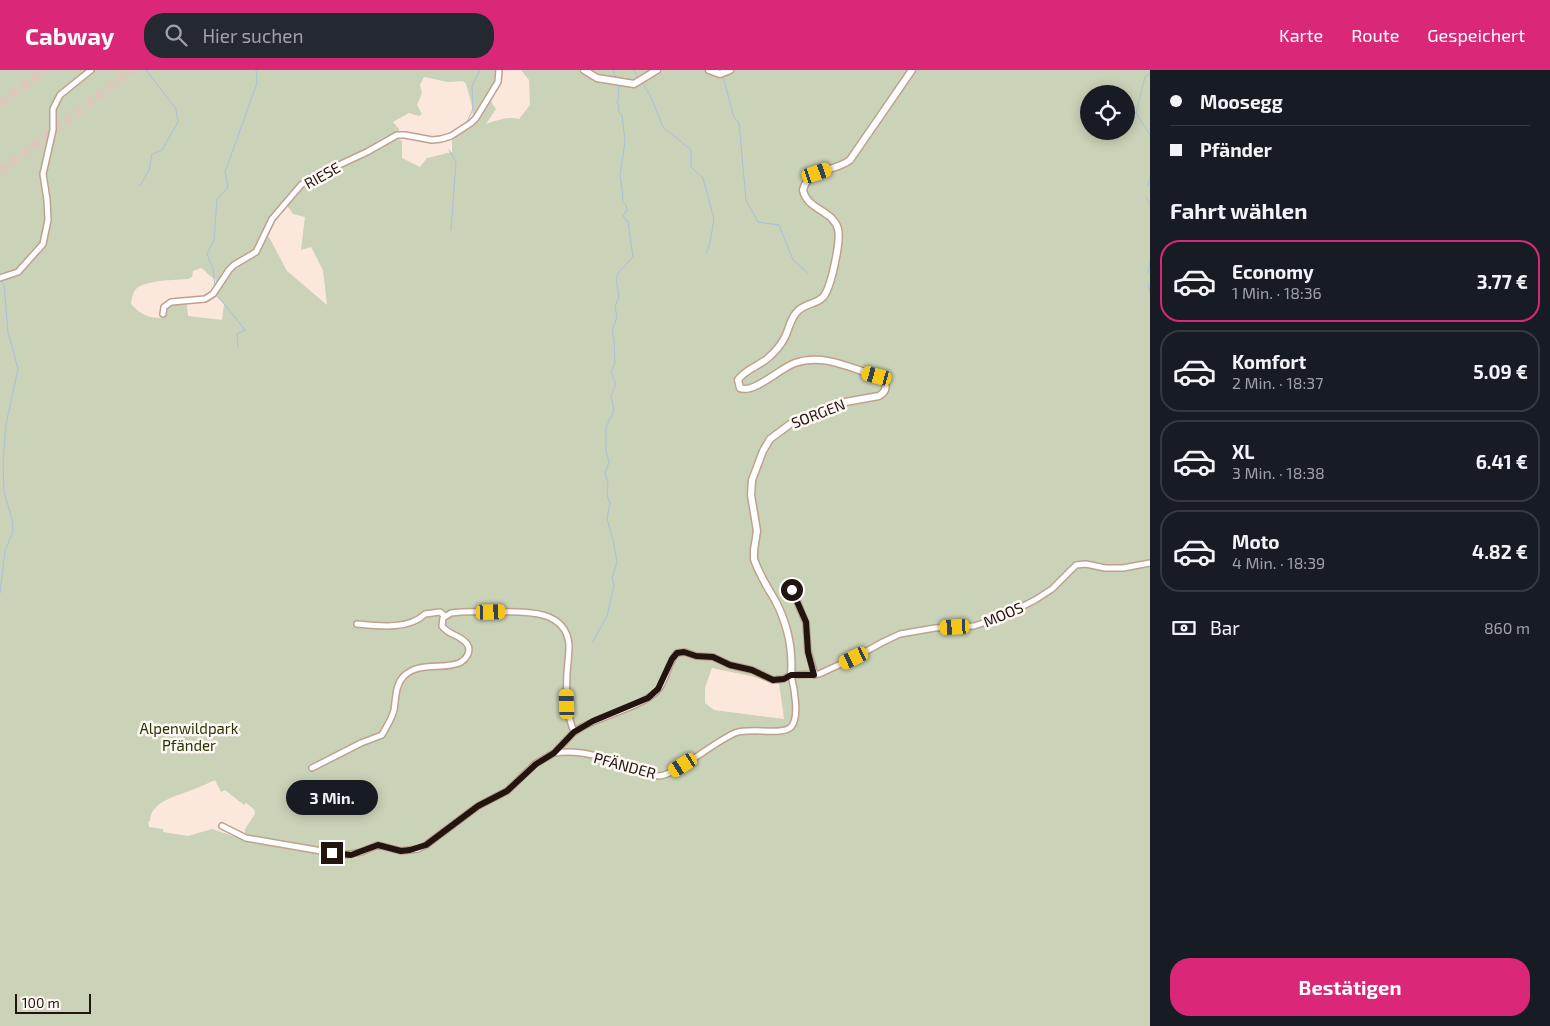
<!DOCTYPE html>
<html lang="de">
<meta charset="utf-8">
<style>
body{margin:0;font-family:"Exo 2",sans-serif;background:#242831;color:#f1f3f6;height:100vh;display:flex;flex-direction:column;font-size:19px;white-space:nowrap}
*{box-sizing:border-box;margin:0}
p{font-size:16px;color:#9ea1a6}
.icon{flex:none;width:28px;height:28px;fill:none;stroke:currentColor;stroke-width:2;stroke-linecap:round;stroke-linejoin:round}
.map{position:relative;flex:1;overflow:hidden}
.drawer{display:flex;flex-direction:column;background:#171b24;width:400px}
.drawer>*{flex:none}
.hud{display:grid;align-content:center;height:110px;padding:0 20px;background:#171b24}
.buttons{position:absolute;left:1080px;top:15px;display:grid;gap:10px}
.buttons a{display:grid;place-items:center;width:55px;height:55px;border-radius:50%;background:#171b24;box-shadow:0 2px 12px #0003;font-size:25px}
.scale{position:absolute;left:15px;bottom:12px;width:76px;box-sizing:border-box;padding-left:5px;border:2px solid #21150e;border-top:0;font-size:14px;line-height:18px;white-space:nowrap;color:#21150e;-webkit-text-stroke:4px #fef7f3;paint-order:stroke}
.end{position:absolute;width:22px;height:22px;margin:-11px;border:6px solid #21150e;background:#fff;box-shadow:0 0 0 2px #fff}
.from{border-radius:50%}
.bubble{position:absolute;height:35px;border-radius:18px;background:#171b24;box-shadow:0 2px 12px #0003;font-size:16px;font-weight:700;line-height:35px;text-align:center}
.car{position:absolute;width:15px;height:30px;margin:-15px -8px;border-radius:6px;box-shadow:0 0 4px 1px #0007;background:linear-gradient(#f5c518 24%,#345 0 40%,#f5c518 0 76%,#345 0 86%,#f5c518 0)}
.hud b{display:flex;align-items:center;gap:18px;height:48px;font-size:19px}
.hud b+b{border-top:1px solid #363941}
.hud i{width:12px;height:12px;background:#f1f3f6}
ul{padding:0;list-style:none}
li{display:flex;align-items:center;gap:15px;height:82px;margin:0 10px 8px;padding:0 10px;border:2px solid #363941;border-radius:20px}
li div{flex:1}
li b{display:block;font-size:19px}
li em{font-style:normal;font-weight:700}
li.active{border-color:#db2777}
li>.icon{width:45px;height:45px;stroke-width:1.5}
h2{padding:0 20px;font-size:22px;line-height:60px}
.pay{display:flex;align-items:center;gap:12px;height:55px;padding:0 20px;font-size:19px}
.pay p{margin-inline-start:auto}
.primary-button{display:flex;gap:10px;margin-top:auto;padding:10px 20px}
.primary-button a{flex:1;height:58px;border-radius:20px;background:#db2777;color:#fff;font-size:20px;font-weight:700;line-height:58px;text-align:center}
header{display:flex;align-items:center;gap:30px;box-sizing:border-box;height:70px;padding:0 25px;background:#db2777;color:#fff}
header strong{font-size:24px}
nav{display:flex;gap:28px;margin-inline-start:auto;font-size:18px}
.search{width:350px;height:45px;background:#242831;display:flex;align-items:center;gap:12px;box-sizing:border-box;padding:0 18px;border-radius:20px;color:#9ea1a6;font-size:19px}
main{display:flex;flex:1;min-height:0}
.map>svg:first-child{display:block}
.green{fill:#cad2b7;fill-rule:evenodd}
.lines{fill:none;stroke-linecap:round;stroke-linejoin:round}
.stream{stroke:#a6c2db;stroke-width:1}
.motorway-tunnel{stroke:#dac8bc;stroke-width:9;stroke-dasharray:9 4.5;stroke-linecap:butt}
.minor-casing{stroke:#c0a08e;stroke-width:8}
.tertiary-casing{stroke:#c0a08e;stroke-width:9}
.minor{stroke:#fff;stroke-width:5}
.tertiary{stroke:#fff;stroke-width:6}
.route{stroke:#21150e;stroke-width:6}
.labels{text-anchor:middle;dominant-baseline:central;stroke-width:5;stroke-linejoin:round;paint-order:stroke}
.street-label{font-size:15px;fill:#21150e;stroke:#fef7f3}
.park-label{font-size:15px;fill:#293400;stroke:#fef7f3}
</style>
<header>
<strong>Cabway</strong>
<div class="search"><svg class="icon" aria-label="search" viewBox="0 0 24 24"><circle cx="10" cy="10" r="6"/><path d="M15 15l6 6"/></svg>Hier suchen</div>
<nav><a>Karte</a><a>Route</a><a>Gespeichert</a></nav>
</header>
<main>
<div class="map">
<svg width="1150" height="956" viewBox="0 0 1150 956">
<rect width="100%" height="100%" fill="#fbe7db"/>
<path class="green" d="M0,0H501L489,28L496,39L486,54C496,51 508,46 519,49L530,35L529,10L521,0H1150V956H0ZM424,7L448,12L463,11L466,14C469,26 478,46 469,57C466,61 457,65 452,68V82L427,88L420,97L402,88V71L398,69L399,59L393,52L409,43L419,46L422,44L417,35L422,23L420,15ZM1089,24H1126V61H1089ZM285,133L293,144L305,147L301,180L311,177L323,200L327,235L287,201L270,169L264,162ZM201,198C207,201 207,205 215,209L219,222L215,225L224,234L222,250L188,246L187,234H175L166,238L165,248C149,248 142,246 131,234C132,229 132,223 136,219C145,210 175,210 188,209L192,207L193,201ZM712,598L755,607L773,614L779,613L784,649L714,640L705,633V618ZM215,710L221,722L225,720L244,735L246,733L254,739L255,744L245,759V765L248,766L245,770L212,759L188,766L163,762V759L149,757L148,751L150,752C150,732 174,727 189,721C198,718 206,714 215,710Z"/>
<g class="lines">
<g class="stream">
<path d="M613,0L616,8"/>
<path d="M634,0L639,9"/>
<path d="M1150,3L1145,7L1136,43L1150,65"/>
<path d="M723,7L734,47L739,53L746,130L758,152L779,155L793,190L808,203"/>
<path d="M642,12L651,27L663,57L691,80V97L703,108L714,149L710,173L706,183"/>
<path d="M467,52L473,39L472,16L480,0"/>
<path d="M449,80L456,92L451,160"/>
<path d="M140,116L149,100L152,84L162,80L178,52L176,39L146,0"/>
<path d="M1148,116L1150,107"/>
<path d="M1146,127L1150,134"/>
<path d="M1148,203L1150,191"/>
<path d="M1148,214L1150,224"/>
<path d="M215,216L213,199L207,184L214,170L217,129L228,117L225,102L257,13L256,0"/>
<path d="M217,225L245,260L237,264L238,277"/>
<path d="M0,523L5,481L13,461L12,449L4,422L3,392L6,354L18,299L8,262L4,216L1,210"/>
<path d="M592,573L607,546L614,515L612,508L617,492L613,470L607,449L610,433L607,426L608,412L605,404L609,392L606,381V357L614,341L611,326L616,314L611,302L615,293L614,269L612,261L617,247L615,236L619,227L616,209L619,202L633,187L628,152L623,146L627,140L626,135L622,131L623,126L620,105L625,72L622,45L618,41L619,37L617,32L619,27L618,14"/>
</g>
<g class="motorway-tunnel">
<path d="M0,34L45,0"/>
<path d="M0,101L133,0"/>
</g>
<g class="minor-casing">
<g id="minor">
<path d="M0,208L18,202L43,174L48,150L47,130L43,104L53,60V39L60,25L91,0"/>
<path d="M163,244L164,237L171,232L205,229L213,224L229,200L234,195L256,182L272,149L301,115L311,108L367,82L397,65H405L432,70L441,69L451,66L471,53L476,48L498,12L499,0"/>
<path d="M792,519L806,553L808,581L815,605"/>
<path d="M357,554C378,556 409,560 425,544L440,542L445,546"/>
<path d="M555,683C580,679 607,688 630,697C639,700 649,706 659,706C676,705 715,671 735,663C751,657 782,666 791,657C800,648 794,617 791,605"/>
<path d="M312,698L361,673L382,665C386,657 392,649 394,640C396,629 395,616 403,607C418,591 442,600 459,593C466,590 472,581 467,574C461,565 448,565 442,556L443,548L451,543C465,541 479,542 493,542C519,542 566,537 569,575C569,583 568,593 567,602C566,622 566,643 574,662"/>
<path d="M222,756L246,768L345,785L361,782L378,775L401,781L418,779L426,775L478,736L507,721L535,694L554,683L574,662L582,657C602,646 643,636 657,621C667,611 667,593 677,583L685,582L696,586L713,587L730,595L752,600L773,610L783,609L791,605L819,604L854,588L883,572L900,564L935,558L974,556L1004,546L1035,530L1052,519L1076,495L1086,494L1105,498H1123L1150,493"/>
</g>
</g>
<g class="tertiary-casing">
<g id="tertiary">
<path d="M584,0L597,8L634,14L657,0"/>
<path d="M709,0L720,4L730,0"/>
<path d="M791,605C793,580 787,553 775,530C767,517 759,504 754,489V480L757,461L751,425L752,410L763,381L770,369L793,352L834,334L879,326C889,320 887,311 877,306C850,298 823,283 795,293C780,298 754,324 740,318L738,310C744,300 759,296 768,288C775,282 781,275 785,267C789,259 790,250 796,243C802,234 814,235 822,228C831,221 841,170 838,159C833,140 807,140 803,120C808,98 835,102 850,90L912,0"/>
</g>
</g>
<use href="#minor" class="minor"/>
<use href="#tertiary" class="tertiary"/>
</g>
<g class="lines">
<path class="route" d="M332,783L351,785L378,775L401,781L410,780L426,775L478,736L507,721L536,694L554,683L574,662L593,651L648,628L658,619L672,589L677,583L684,582L696,586L713,587L730,595L752,600L773,610L784,609L791,605H814L808,582L806,552L792,520"/>
</g>
<g class="labels">
<g class="street-label">
<text transform="translate(322 105) rotate(-29)">RIESE</text>
<text transform="translate(818 343) rotate(-21)">SORGEN</text>
<text transform="translate(1003 544) rotate(-23)">MOOS</text>
<text transform="translate(625 695) rotate(15)">PFÄNDER</text>
</g>
<g class="park-label">
<text x="189" y="658">Alpenwildpark<tspan x="189" dy="17">Pfänder</tspan></text>
</g>
</g>
</svg>
<div class="buttons">
<a><svg class="icon" aria-label="locate" viewBox="0 0 24 24"><circle cx="12" cy="12" r="6"/><path d="M12 2v4M12 18v4M2 12h4M18 12h4"/></svg></a>
</div>
<div class="scale">100 m</div>
<i class="end from" style="left:792px;top:520px"></i>
<i class="end" style="left:332px;top:783px"></i>
<div class="bubble" style="left:286px;top:710px;width:92px">3 Min.</div>
<i class="car" style="left:817px;top:103px;rotate:71deg"></i>
<i class="car" style="left:877px;top:306px;rotate:285deg"></i>
<i class="car" style="left:491px;top:542px;rotate:88deg"></i>
<i class="car" style="left:955px;top:557px;rotate:267deg"></i>
<i class="car" style="left:854px;top:588px;rotate:244deg"></i>
<i class="car" style="left:567px;top:634px;rotate:358deg"></i>
<i class="car" style="left:683px;top:695px;rotate:238deg"></i>
</div>
<section class="drawer">
<div class="hud">
<b><i class="from"></i>Moosegg</b>
<b><i></i>Pfänder</b>
</div>
<h2>Fahrt wählen</h2>
<ul>
<li class="active"><svg class="icon" aria-label="car" viewBox="0 0 24 24"><path d="M5 17H2v-5l4-1 3-4h7l3 4 3 1v5h-3M9 17h6M6 11h13"/><circle cx="7" cy="17" r="2"/><circle cx="17" cy="17" r="2"/></svg><div><b>Economy</b><p>1 Min. · 18:36</p></div><em>3.77 €</em></li>
<li><svg class="icon" aria-label="car" viewBox="0 0 24 24"><path d="M5 17H2v-5l4-1 3-4h7l3 4 3 1v5h-3M9 17h6M6 11h13"/><circle cx="7" cy="17" r="2"/><circle cx="17" cy="17" r="2"/></svg><div><b>Komfort</b><p>2 Min. · 18:37</p></div><em>5.09 €</em></li>
<li><svg class="icon" aria-label="car" viewBox="0 0 24 24"><path d="M5 17H2v-5l4-1 3-4h7l3 4 3 1v5h-3M9 17h6M6 11h13"/><circle cx="7" cy="17" r="2"/><circle cx="17" cy="17" r="2"/></svg><div><b>XL</b><p>3 Min. · 18:38</p></div><em>6.41 €</em></li>
<li><svg class="icon" aria-label="car" viewBox="0 0 24 24"><path d="M5 17H2v-5l4-1 3-4h7l3 4 3 1v5h-3M9 17h6M6 11h13"/><circle cx="7" cy="17" r="2"/><circle cx="17" cy="17" r="2"/></svg><div><b>Moto</b><p>4 Min. · 18:39</p></div><em>4.82 €</em></li>
</ul>
<div class="pay"><svg class="icon" aria-label="cash" viewBox="0 0 24 24"><path d="M3 7h18v10H3z"/><circle cx="12" cy="12" r="2"/></svg>Bar<p>860 m</p></div>
<div class="primary-button"><a>Bestätigen</a></div>
</section>
</main>
